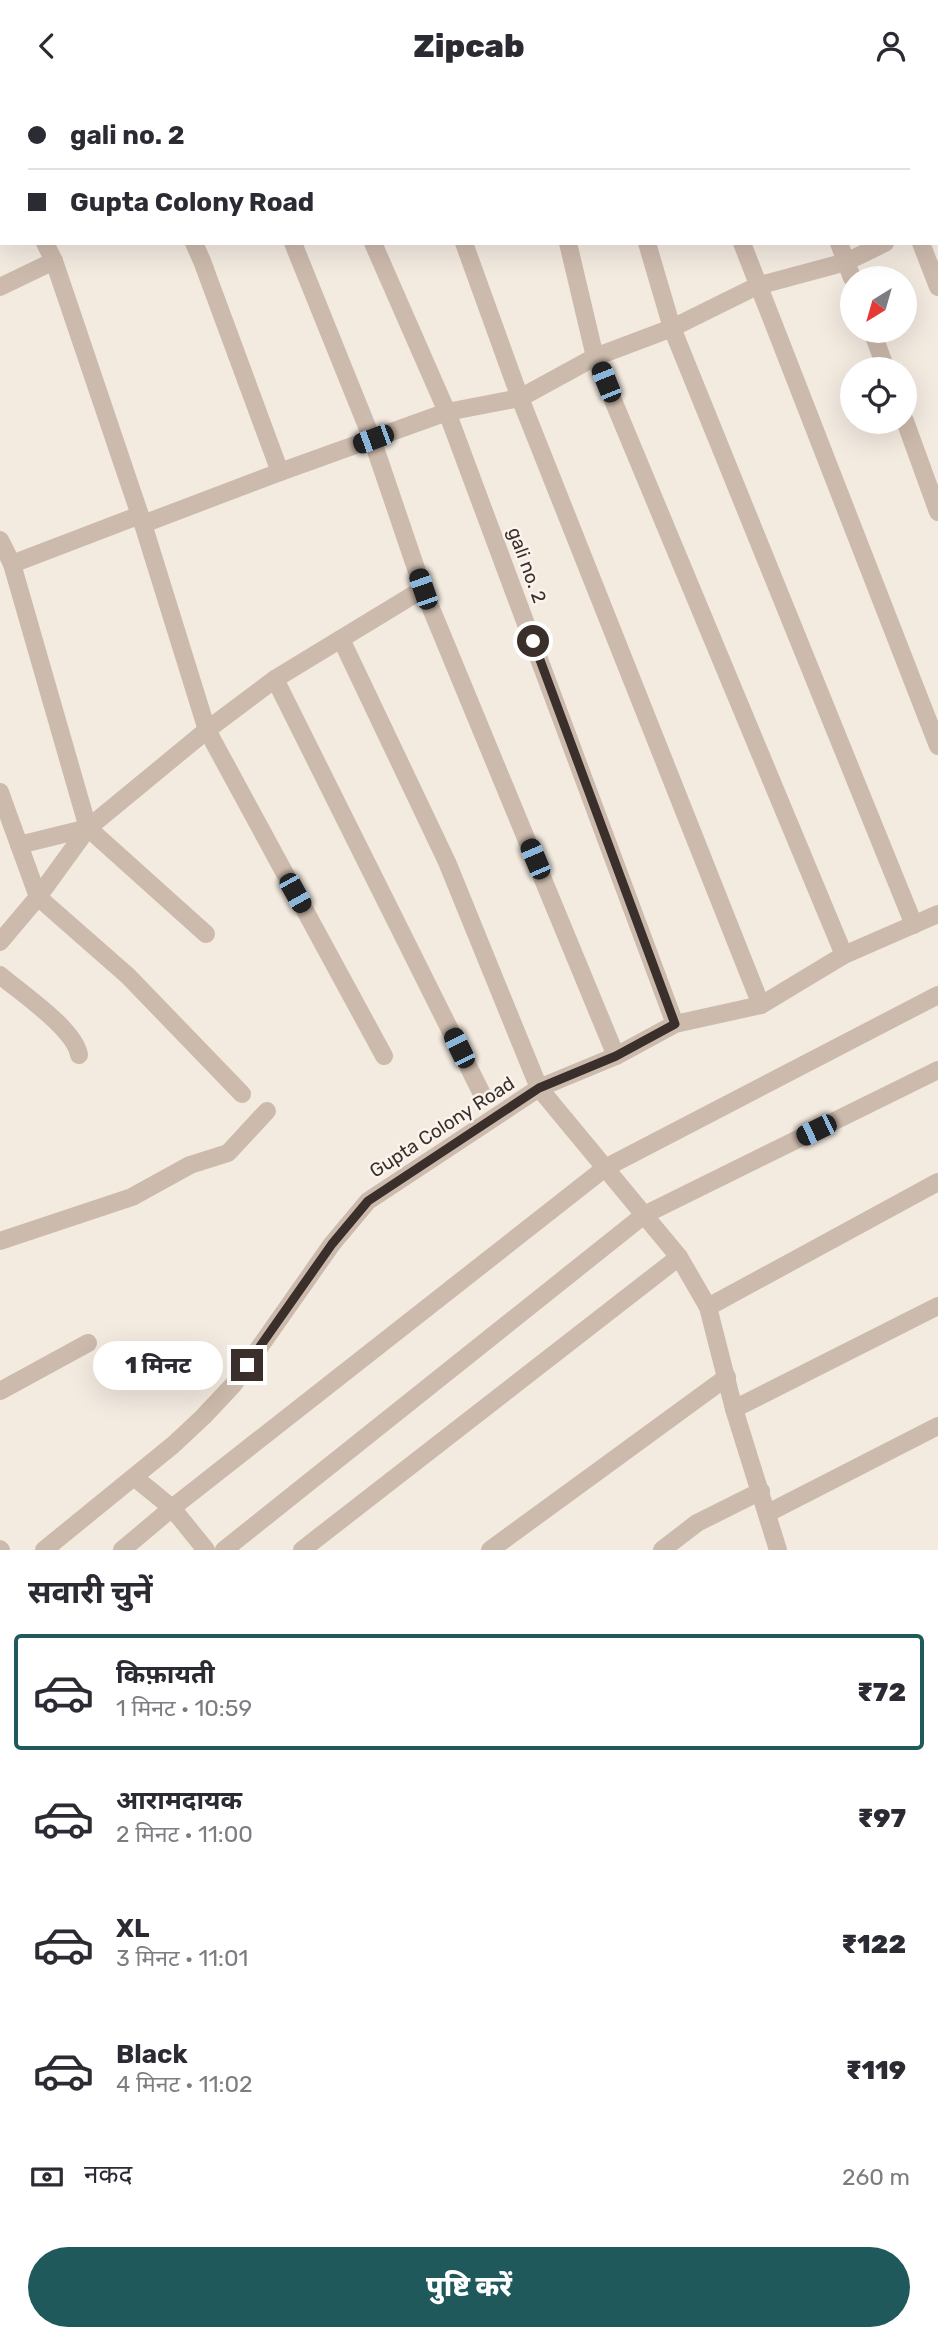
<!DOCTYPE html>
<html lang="hi">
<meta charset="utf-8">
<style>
body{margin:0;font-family:Rubik,"Noto Sans Devanagari",sans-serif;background:#f7f7f7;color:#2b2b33;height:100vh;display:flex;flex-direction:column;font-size:26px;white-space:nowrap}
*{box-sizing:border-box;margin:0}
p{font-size:23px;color:#7c7c81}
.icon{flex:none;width:38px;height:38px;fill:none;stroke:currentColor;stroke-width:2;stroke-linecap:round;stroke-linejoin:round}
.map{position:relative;height:1459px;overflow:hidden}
.details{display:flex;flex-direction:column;background:#fff;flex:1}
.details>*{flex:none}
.hud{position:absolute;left:0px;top:0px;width:938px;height:154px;box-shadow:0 7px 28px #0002;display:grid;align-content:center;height:154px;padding:0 28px;background:#fff}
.needle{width:46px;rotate:217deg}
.tools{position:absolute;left:840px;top:175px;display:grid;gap:14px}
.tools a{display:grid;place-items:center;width:77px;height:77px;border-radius:50%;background:#fff;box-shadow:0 7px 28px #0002;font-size:35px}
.end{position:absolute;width:32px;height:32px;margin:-16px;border:9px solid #3a2f2b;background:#fff;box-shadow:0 0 0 4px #fff}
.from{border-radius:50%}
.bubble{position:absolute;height:49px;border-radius:24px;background:#fff;box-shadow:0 7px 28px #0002;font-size:23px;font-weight:800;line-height:49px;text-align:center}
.car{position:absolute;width:21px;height:42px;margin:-21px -10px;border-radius:9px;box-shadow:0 0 5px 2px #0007;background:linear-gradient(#222 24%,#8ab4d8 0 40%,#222 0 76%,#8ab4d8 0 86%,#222 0)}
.hud b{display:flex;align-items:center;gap:24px;height:66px;font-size:26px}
.hud b+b{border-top:2px solid #e1e1e2}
.hud i{width:18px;height:18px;background:#2b2b33}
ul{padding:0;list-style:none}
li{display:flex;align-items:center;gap:21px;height:116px;margin:0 14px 10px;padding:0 14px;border:4px solid transparent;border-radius:7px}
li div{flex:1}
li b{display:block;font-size:26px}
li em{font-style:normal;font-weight:800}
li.on{border-color:#20595c}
li>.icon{width:63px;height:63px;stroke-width:1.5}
h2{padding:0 28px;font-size:32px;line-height:84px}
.pay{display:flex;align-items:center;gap:18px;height:77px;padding:0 28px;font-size:26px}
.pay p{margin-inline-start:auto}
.primary-button{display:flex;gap:14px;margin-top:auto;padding:14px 28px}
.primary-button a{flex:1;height:80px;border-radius:42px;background:#20595c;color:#fff;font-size:28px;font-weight:800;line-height:80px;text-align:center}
header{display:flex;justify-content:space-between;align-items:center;height:91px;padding:0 28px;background:#fff;font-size:32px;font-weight:800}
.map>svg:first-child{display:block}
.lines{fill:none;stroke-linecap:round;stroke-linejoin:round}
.minor{stroke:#ccbaac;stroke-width:18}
.route{stroke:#3a2f2b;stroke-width:9}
.labels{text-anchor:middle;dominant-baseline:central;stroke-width:5;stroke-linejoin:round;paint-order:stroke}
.street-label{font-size:19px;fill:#3a2f2b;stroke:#fbf4ed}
</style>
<header><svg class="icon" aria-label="back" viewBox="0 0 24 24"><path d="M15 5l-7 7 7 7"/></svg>Zipcab<svg class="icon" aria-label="person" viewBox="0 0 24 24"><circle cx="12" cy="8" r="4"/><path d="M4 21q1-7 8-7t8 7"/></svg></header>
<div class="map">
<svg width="938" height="1459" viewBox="0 0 938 1459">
<rect width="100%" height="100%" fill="#f3eae0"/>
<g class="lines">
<g class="minor">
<path d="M120,0L121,2"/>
<path d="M220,0L221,2"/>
<path d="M303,0L304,2"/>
<path d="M395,0L396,2"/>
<path d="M499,0L500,2"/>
<path d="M602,0L603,2"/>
<path d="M688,0V2"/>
<path d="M783,0V2"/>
<path d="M341,2L346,0"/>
<path d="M860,2L866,0"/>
<path d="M0,70L2,74"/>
<path d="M936,134L938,133"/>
<path d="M45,152L54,170L143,433L207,639L384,965"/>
<path d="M194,152L202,170L280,381"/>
<path d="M293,152L372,348L423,498"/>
<path d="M373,152L447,321L675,933"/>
<path d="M464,152L520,307L761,914"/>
<path d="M568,152L595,266L844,864"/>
<path d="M647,152L672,237L757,195L846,171L885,152"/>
<path d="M742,152L938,655"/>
<path d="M839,152L852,187"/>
<path d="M921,152L938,196"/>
<path d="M0,196L54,170"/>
<path d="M872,240L886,278"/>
<path d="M905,330L938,421"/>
<path d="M143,433L280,381L447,321L520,307L595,266L672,237L914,834"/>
<path d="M0,449L12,473L88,737"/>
<path d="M12,473L140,424"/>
<path d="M341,548L447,771L539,997L679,1166L708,1216L734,1318L778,1459"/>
<path d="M275,588L482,1003"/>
<path d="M0,701L38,806L128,885L242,1003"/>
<path d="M19,754L88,737L206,843"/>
<path d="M0,851L38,806L88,737L207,639L275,588L423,498L616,965"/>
<path d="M0,884C21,902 75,938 79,964"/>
<path d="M0,1150L132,1106L190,1074L228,1062L267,1020"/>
<path d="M708,1216L938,1091"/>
<path d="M0,1300L88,1252"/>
<path d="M734,1318L938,1215"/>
<path d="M134,1386L172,1417L206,1459"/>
<path d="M768,1422L938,1335"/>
<path d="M0,1458L1,1459"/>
<path d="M44,1459L173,1354L203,1326L233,1294L332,1153L368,1110L539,997L616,965L675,933L761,914L844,864L938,823"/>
<path d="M122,1459L172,1417L605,1077L938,904"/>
<path d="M224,1459L644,1124L938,979"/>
<path d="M302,1459L679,1166"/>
<path d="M490,1459L727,1286"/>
<path d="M662,1459L697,1432L761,1400"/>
</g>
</g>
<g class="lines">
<path class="route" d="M247,1274L332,1153L368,1110L539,997L616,965L675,933L533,550"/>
</g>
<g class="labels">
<g class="street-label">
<text transform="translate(527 474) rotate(70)">gali no. 2</text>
<text transform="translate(442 1036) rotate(-33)">Gupta Colony Road</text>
</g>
</g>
</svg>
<div class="tools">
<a><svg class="needle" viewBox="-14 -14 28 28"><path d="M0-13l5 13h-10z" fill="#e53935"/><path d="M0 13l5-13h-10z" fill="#7c7c81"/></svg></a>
<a><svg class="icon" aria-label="locate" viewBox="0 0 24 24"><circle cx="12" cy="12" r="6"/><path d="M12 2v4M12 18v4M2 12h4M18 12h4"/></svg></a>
</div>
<i class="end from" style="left:533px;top:550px"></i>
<i class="end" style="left:247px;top:1274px"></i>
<div class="bubble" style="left:93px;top:1250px;width:130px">1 मिनट</div>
<i class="car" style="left:606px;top:291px;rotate:338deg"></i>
<i class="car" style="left:373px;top:348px;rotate:250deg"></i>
<i class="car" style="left:423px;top:498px;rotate:341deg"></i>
<i class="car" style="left:535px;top:768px;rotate:337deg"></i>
<i class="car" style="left:295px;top:802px;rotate:151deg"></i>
<i class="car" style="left:459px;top:957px;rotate:334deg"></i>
<i class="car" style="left:816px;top:1039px;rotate:244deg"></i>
<div class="hud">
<b><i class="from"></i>gali no. 2</b>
<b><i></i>Gupta Colony Road</b>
</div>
</div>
<section class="details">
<h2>सवारी चुनें</h2>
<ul>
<li class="on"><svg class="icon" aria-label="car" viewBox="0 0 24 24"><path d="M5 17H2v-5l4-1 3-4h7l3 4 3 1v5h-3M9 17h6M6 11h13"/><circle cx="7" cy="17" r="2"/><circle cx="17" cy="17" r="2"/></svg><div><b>किफ़ायती</b><p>1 मिनट · 10:59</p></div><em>₹72</em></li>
<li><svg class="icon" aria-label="car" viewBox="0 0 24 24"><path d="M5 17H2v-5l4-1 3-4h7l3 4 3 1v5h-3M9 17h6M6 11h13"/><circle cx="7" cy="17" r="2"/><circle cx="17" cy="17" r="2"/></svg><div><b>आरामदायक</b><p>2 मिनट · 11:00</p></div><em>₹97</em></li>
<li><svg class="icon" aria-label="car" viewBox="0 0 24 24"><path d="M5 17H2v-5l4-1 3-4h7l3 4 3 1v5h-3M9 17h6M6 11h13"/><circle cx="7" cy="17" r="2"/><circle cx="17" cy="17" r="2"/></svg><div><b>XL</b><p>3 मिनट · 11:01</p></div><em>₹122</em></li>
<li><svg class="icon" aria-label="car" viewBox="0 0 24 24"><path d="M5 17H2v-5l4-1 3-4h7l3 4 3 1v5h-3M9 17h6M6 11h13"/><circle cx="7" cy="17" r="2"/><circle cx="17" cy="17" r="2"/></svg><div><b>Black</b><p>4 मिनट · 11:02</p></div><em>₹119</em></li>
</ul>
<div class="pay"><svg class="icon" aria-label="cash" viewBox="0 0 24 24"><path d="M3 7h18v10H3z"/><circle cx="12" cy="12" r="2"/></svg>नकद<p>260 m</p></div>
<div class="primary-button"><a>पुष्टि करें</a></div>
</section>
